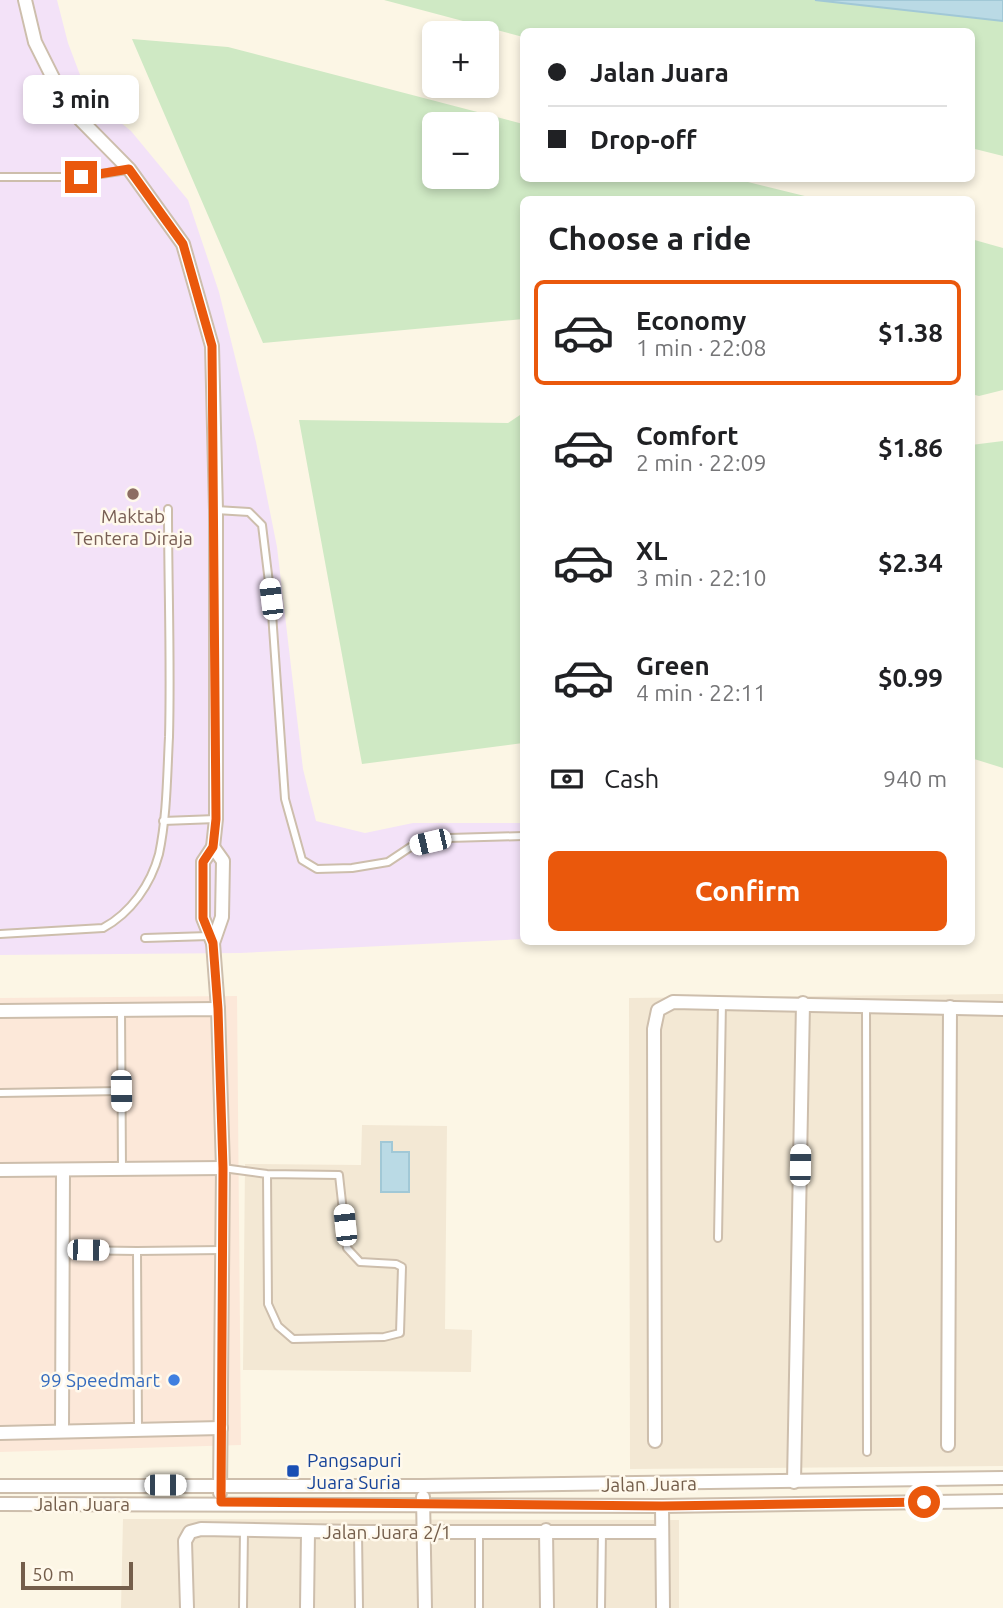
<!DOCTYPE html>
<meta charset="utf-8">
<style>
body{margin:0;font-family:Ubuntu,sans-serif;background:#f6f6f6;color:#202124;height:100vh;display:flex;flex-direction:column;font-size:26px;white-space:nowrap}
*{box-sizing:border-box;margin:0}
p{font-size:23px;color:#757577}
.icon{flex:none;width:38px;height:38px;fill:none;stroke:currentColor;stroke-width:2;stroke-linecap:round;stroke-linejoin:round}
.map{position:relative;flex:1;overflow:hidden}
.side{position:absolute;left:520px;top:196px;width:455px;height:749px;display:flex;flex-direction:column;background:#fff;border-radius:10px;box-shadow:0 4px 10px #0003}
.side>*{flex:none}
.banner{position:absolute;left:520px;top:28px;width:455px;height:154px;border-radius:10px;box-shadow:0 4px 10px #0003;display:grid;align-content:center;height:154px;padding:0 28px;background:#fff}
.fabs{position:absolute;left:422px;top:21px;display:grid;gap:14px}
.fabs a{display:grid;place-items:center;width:77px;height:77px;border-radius:10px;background:#fff;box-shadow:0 4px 10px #0003;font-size:35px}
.scale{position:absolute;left:21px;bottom:18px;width:112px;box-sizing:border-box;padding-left:7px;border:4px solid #745e4b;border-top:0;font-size:19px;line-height:24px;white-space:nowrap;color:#745e4b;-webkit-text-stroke:5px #fff9ec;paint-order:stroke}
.end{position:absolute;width:32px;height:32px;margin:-16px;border:9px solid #ea580c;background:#fff;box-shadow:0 0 0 4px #fff}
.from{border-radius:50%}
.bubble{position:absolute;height:49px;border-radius:10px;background:#fff;box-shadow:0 4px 10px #0003;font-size:23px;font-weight:700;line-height:49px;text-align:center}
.car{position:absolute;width:21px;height:42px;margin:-21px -10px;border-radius:9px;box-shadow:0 0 5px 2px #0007;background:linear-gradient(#fff 24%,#345 0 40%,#fff 0 76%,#345 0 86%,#fff 0)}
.banner b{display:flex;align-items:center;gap:24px;height:66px;font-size:26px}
.banner b+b{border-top:2px solid #e0e0e0}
.banner i{width:18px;height:18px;background:#202124}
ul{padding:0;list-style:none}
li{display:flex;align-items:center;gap:21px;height:105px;margin:0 14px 10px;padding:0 14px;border:4px solid transparent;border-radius:10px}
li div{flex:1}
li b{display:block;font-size:26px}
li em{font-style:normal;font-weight:700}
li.on{border-color:#ea580c}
li>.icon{width:63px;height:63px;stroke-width:1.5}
h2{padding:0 28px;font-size:32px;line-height:84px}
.pay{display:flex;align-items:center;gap:18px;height:77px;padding:0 28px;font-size:26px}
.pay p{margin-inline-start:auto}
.button{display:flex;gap:14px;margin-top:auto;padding:14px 28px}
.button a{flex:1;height:80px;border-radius:10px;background:#ea580c;color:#fff;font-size:28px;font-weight:700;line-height:80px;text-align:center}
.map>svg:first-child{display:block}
.residential{fill:#f3e8d4}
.commercial{fill:#fce8d9}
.education{fill:#f3e2f8}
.green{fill:#cfe9c4;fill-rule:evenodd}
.water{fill:#badae5;stroke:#a1c8d6;stroke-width:2}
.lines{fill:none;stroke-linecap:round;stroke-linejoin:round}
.lane-casing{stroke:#cdbeac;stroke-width:10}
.street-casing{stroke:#cdbeac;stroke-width:16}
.lane{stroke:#fff;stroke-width:6}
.street{stroke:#fff;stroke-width:12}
.route{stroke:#ea580c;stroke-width:9}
.education-dot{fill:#8d6e63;stroke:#fff9ec;stroke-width:2.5}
.shop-dot{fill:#3f7fe0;stroke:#fff9ec;stroke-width:2.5}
.transit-dot{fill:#1a4fb4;stroke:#fff9ec;stroke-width:2.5}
.labels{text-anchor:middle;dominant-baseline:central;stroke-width:5;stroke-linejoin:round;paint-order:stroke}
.education-label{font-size:19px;fill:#785e54;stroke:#fff9ec}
.shop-label{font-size:19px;fill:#366cbe;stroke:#fff9ec;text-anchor:end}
.transit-label{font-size:19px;fill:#164399;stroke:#fff9ec;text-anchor:start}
.street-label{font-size:19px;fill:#745e4b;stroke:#fff9ec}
</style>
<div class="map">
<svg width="1003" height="1608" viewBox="0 0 1003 1608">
<rect width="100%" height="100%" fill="#fcf6e5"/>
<g class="residential">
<path d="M1003,994V1466L630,1469L629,998Z"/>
<path d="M362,1125L447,1126L445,1329L472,1330L471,1372L243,1370L245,1164L361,1165Z"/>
<path d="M123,1519L679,1520V1608H121Z"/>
</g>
<path class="commercial" d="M237,996L241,1445L0,1452V998Z"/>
<path class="education" d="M0,0H57L68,43L88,96L131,131L188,200L219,292L256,442L277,547L303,769L316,821L365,833L413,823H523V939L240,953L0,955Z"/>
<g class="green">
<path d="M384,0H1003V156L971,148V32H523V37Z"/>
<path d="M132,39L228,47L523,124V178L736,179L817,199L523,200V319L263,343ZM434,124H486V177H434Z"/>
<path d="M971,239L1003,248V390L979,396L971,394Z"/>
<path d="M523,413V743L362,764L299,420L508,423Z"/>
<path d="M1003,441V768L971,758V445Z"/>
</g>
<g class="water">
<path d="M815,0H1003V21Z"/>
<path d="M381,1142H392V1152H409V1192H381Z"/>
</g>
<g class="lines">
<g class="lane-casing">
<g id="lane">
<path d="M0,177H81L127,170"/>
<path d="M216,510L249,512L262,525L271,599L285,799L302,860L317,869L352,868L388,862L412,846L449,838L523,836"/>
<path d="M163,821L216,819"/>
<path d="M0,934L103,928C131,913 151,884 159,854C167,816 167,775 169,737C171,661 168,585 168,509"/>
<path d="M145,938L209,936"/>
<path d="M866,1007L867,1452"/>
<path d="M121,1011L122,1169"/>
<path d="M0,1093L121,1091"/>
<path d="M223,1168L267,1174L339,1175L347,1248L360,1262L396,1264L402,1267L400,1333L384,1337L293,1339L278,1326L268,1304L267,1174"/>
<path d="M718,1238L722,1002"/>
<path d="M63,1250L137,1251"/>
<path d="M138,1429L137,1251L222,1250"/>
<path d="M358,1532L359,1608"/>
<path d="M479,1533V1608"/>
<path d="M243,1608L244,1530"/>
<path d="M601,1608L602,1531"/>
</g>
</g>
<g class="street-casing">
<g id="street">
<path d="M25,0L35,42L67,106L129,169L183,244L212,346L216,510V819L213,847L203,862V918L213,943L218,1009"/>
<path d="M213,847L223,861L222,917L213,943"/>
<path d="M0,1011L218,1009L223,1168L220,1493"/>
<path d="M0,1170L223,1168"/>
<path d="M62,1431L63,1170"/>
<path d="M0,1433L221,1428"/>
<path d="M655,1441L654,1029L658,1010L673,1002L1003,1009"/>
<path d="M948,1445L950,1007"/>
<path d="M794,1482L803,1003"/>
<path d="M0,1486H423L1003,1478"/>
<path d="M423,1497L425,1608"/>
<path d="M0,1504L662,1506L1003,1501"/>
<path d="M662,1506L663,1608"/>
<path d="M546,1530L547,1608"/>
<path d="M187,1608L185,1541L190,1532L201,1529L358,1532H661"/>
<path d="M307,1608L308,1532"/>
</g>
</g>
<use href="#lane" class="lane"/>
<use href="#street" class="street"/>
</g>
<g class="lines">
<path class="route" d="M81,177L129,169L183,244L212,346L216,819L213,847L203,862V918L213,943L218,1009L223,1168L221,1502L662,1506L924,1502"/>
</g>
<circle class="education-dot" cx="133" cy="494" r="7"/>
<circle class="shop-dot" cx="174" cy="1380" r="7"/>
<rect class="transit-dot" x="286" y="1464" width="14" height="14" rx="3.5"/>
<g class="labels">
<g class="education-label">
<text x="133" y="516">Maktab<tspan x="133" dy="22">Tentera Diraja</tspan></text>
</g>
<g class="shop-label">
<text x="160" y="1380">99 Speedmart</text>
</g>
<g class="transit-label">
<text x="307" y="1460">Pangsapuri<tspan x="307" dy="22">Juara Suria</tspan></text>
</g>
<g class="street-label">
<text transform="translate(649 1484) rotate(-1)">Jalan Juara</text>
<text x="82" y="1504">Jalan Juara</text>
<text x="387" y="1532">Jalan Juara 2/1</text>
</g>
</g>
</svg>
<div class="fabs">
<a>+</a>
<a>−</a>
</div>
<div class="scale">50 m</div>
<i class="end from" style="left:924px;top:1502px"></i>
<i class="end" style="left:81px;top:177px"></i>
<div class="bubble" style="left:23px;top:75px;width:116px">3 min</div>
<i class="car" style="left:271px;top:599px;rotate:353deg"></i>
<i class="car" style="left:430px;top:842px;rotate:257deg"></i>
<i class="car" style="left:121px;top:1091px;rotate:179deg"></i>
<i class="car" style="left:800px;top:1165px;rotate:1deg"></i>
<i class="car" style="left:345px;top:1225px;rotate:354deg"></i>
<i class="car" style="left:88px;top:1250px;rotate:91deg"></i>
<i class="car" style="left:165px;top:1485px;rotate:90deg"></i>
<div class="banner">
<b><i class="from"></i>Jalan Juara</b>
<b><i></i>Drop-off</b>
</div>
<section class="side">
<h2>Choose a ride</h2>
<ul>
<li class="on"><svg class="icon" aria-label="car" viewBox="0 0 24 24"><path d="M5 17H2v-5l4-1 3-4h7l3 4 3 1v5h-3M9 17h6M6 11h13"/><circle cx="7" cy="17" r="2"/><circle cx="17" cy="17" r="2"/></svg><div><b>Economy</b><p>1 min · 22:08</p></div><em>$1.38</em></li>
<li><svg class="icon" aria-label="car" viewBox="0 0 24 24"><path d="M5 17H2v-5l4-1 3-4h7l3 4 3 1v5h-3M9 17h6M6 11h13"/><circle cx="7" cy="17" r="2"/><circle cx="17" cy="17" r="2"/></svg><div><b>Comfort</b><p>2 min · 22:09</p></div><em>$1.86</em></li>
<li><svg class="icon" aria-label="car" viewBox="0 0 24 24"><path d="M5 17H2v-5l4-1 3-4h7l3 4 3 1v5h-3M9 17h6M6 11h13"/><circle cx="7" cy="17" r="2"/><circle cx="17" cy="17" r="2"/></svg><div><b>XL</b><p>3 min · 22:10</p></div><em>$2.34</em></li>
<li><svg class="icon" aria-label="car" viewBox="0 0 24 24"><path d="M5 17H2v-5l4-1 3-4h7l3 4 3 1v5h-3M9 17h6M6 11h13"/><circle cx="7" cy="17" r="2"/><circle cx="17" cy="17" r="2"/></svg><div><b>Green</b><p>4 min · 22:11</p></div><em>$0.99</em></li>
</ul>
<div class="pay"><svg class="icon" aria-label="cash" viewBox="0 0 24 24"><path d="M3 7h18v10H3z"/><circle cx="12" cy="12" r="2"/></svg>Cash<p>940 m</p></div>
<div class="button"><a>Confirm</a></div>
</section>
</div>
